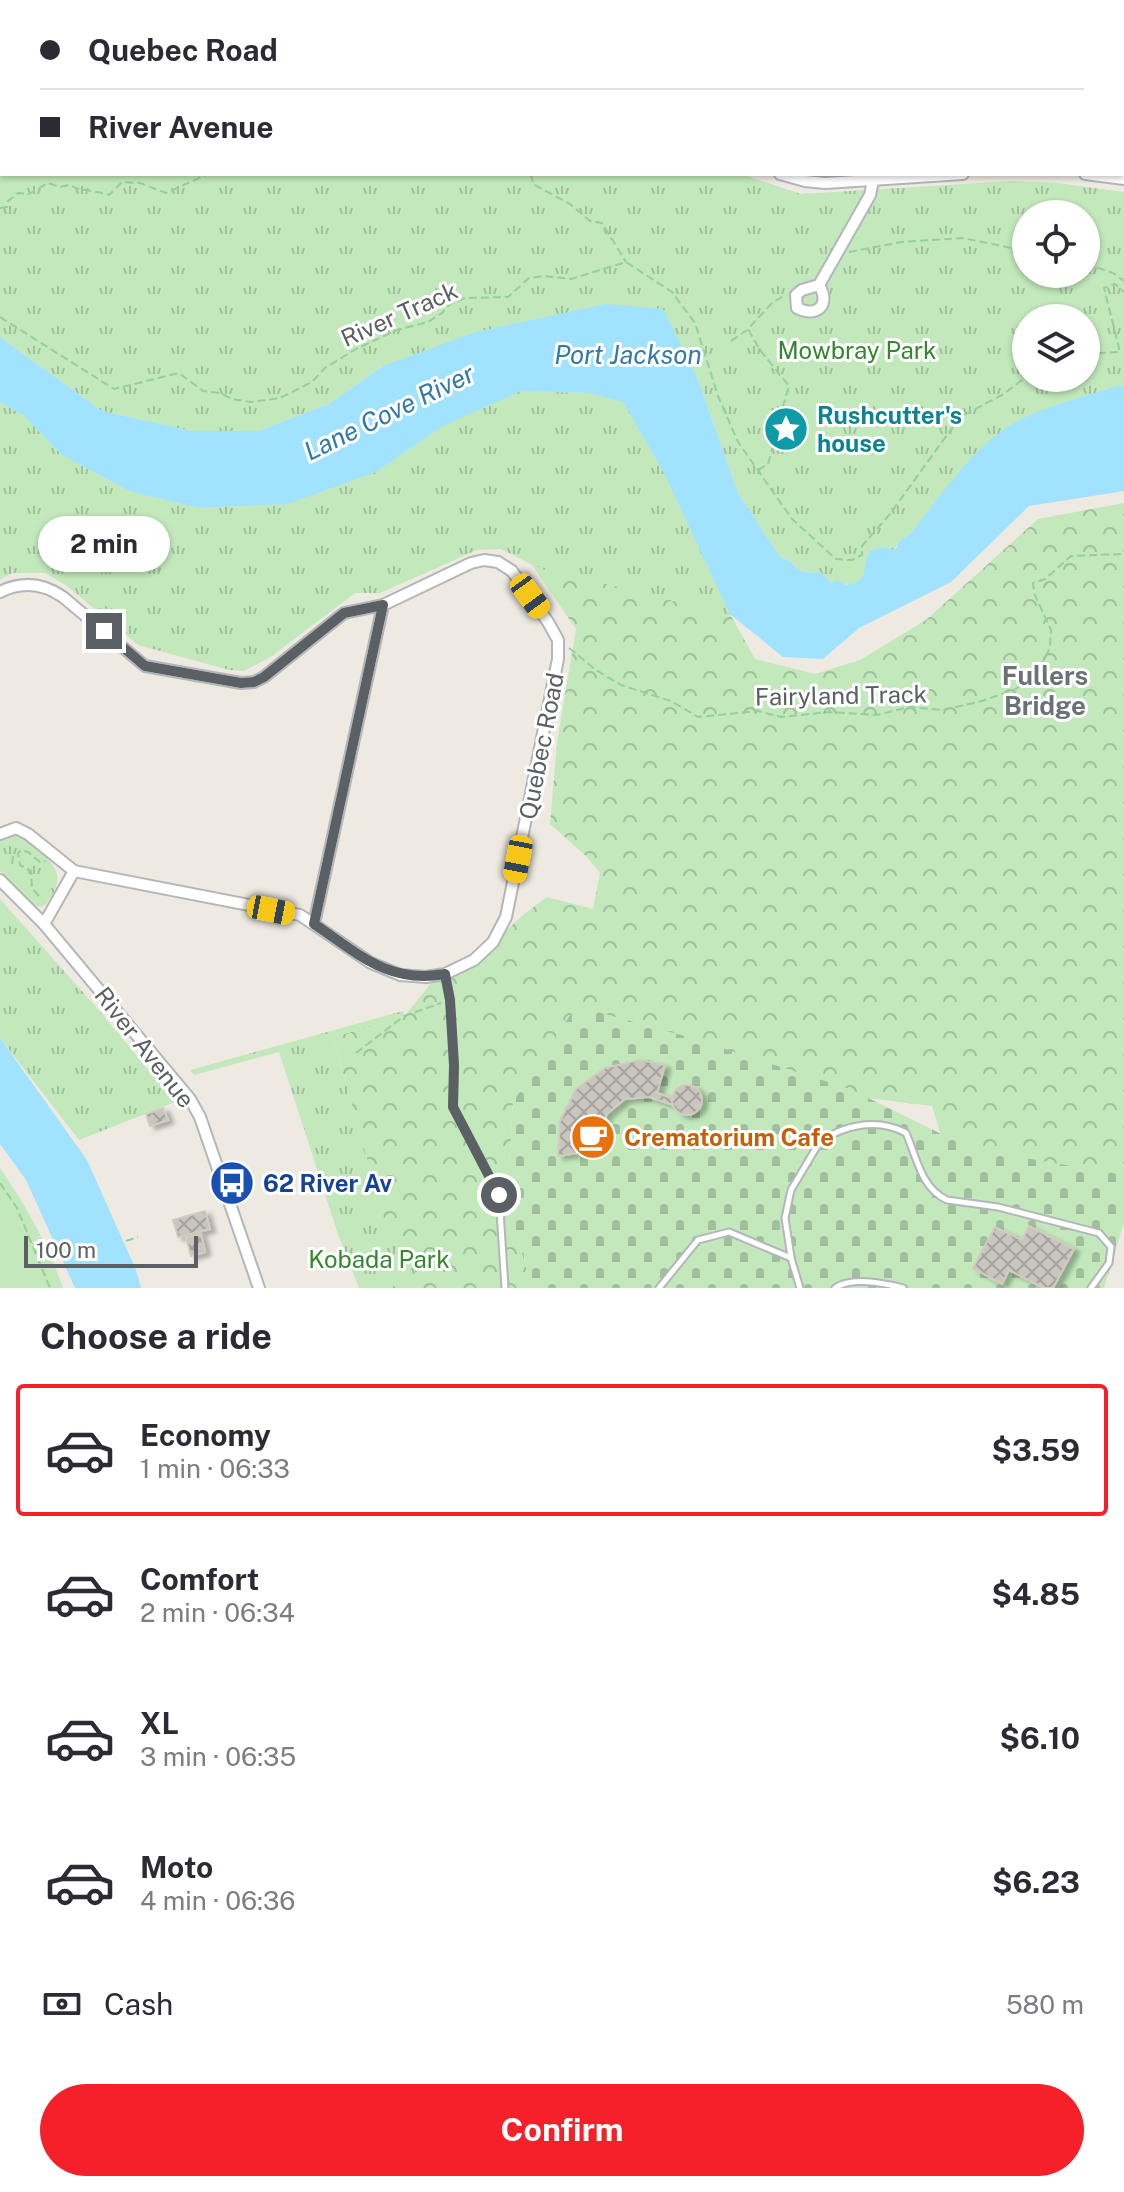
<!DOCTYPE html>
<meta charset="utf-8">
<style>
body{margin:0;font-family:"Public Sans",sans-serif;background:#f2f2f3;color:#2b2b33;height:100vh;display:flex;flex-direction:column;font-size:30px;white-space:nowrap}
*{box-sizing:border-box;margin:0}
p{font-size:26px;color:#7c7c81}
.icon{flex:none;width:44px;height:44px;fill:none;stroke:currentColor;stroke-width:2;stroke-linecap:round;stroke-linejoin:round}
.map{position:relative;height:1288px;overflow:hidden}
.panel{display:flex;flex-direction:column;background:#fff;flex:1}
.panel>*{flex:none}
.top-card{position:absolute;left:0px;top:0px;width:1124px;height:176px;box-shadow:0 2px 6px #0004;display:grid;align-content:center;height:176px;padding:0 40px;background:#fff}
.buttons{position:absolute;left:1012px;top:200px;display:grid;gap:16px}
.buttons a{display:grid;place-items:center;width:88px;height:88px;border-radius:50%;background:#fff;box-shadow:0 2px 6px #0004;font-size:40px}
.scale{position:absolute;left:24px;bottom:20px;width:174px;box-sizing:border-box;padding-left:8px;border:4px solid #5a6064;border-top:0;font-size:22px;line-height:28px;white-space:nowrap;color:#5a6064;-webkit-text-stroke:6px #fff;paint-order:stroke}
.end{position:absolute;width:36px;height:36px;margin:-18px;border:10px solid #5a6064;background:#fff;box-shadow:0 0 0 4px #fff}
.from{border-radius:50%}
.bubble{position:absolute;height:56px;border-radius:28px;background:#fff;box-shadow:0 2px 6px #0004;font-size:26px;font-weight:700;line-height:56px;text-align:center}
.car{position:absolute;width:24px;height:48px;margin:-24px -12px;border-radius:10px;box-shadow:0 0 6px 2px #0007;background:linear-gradient(#f5c518 24%,#345 0 40%,#f5c518 0 76%,#345 0 86%,#f5c518 0)}
.top-card b{display:flex;align-items:center;gap:28px;height:76px;font-size:30px}
.top-card b+b{border-top:2px solid #e1e1e2}
.top-card i{width:20px;height:20px;background:#2b2b33}
ul{padding:0;list-style:none}
li{display:flex;align-items:center;gap:24px;height:132px;margin:0 16px 12px;padding:0 24px;border:4px solid transparent;border-radius:8px}
li div{flex:1}
li b{display:block;font-size:30px}
li em{font-style:normal;font-weight:700}
li.selected{border-color:#f6202b}
li>.icon{width:72px;height:72px;stroke-width:1.5}
h2{padding:0 40px;font-size:36px;line-height:96px}
.pay{display:flex;align-items:center;gap:20px;height:88px;padding:0 40px;font-size:30px}
.pay p{margin-inline-start:auto}
.primary-button{display:flex;gap:16px;margin-top:auto;padding:16px 40px}
.primary-button a{flex:1;height:92px;border-radius:48px;background:#f6202b;color:#fff;font-size:32px;font-weight:700;line-height:92px;text-align:center}
.map>svg:first-child{display:block}
.grass{fill:#c2e8bc}
.forest{fill:url(#forest-crowns)}
.cemetery{fill:url(#cemetery-stones)}
.park{fill:url(#park-tufts);fill-rule:evenodd}
.water{fill:#a1e2ff}
.building{fill:url(#building-cross-hatch);stroke:#d3cbc0;stroke-width:2;filter:url(#shadow)}
.lines{fill:none;stroke-linecap:round;stroke-linejoin:round}
.lane-casing{stroke:#b3b6ba;stroke-width:9}
.street-casing{stroke:#b3b6ba;stroke-width:14}
.path{stroke:#97cf9f;stroke-width:2;stroke-dasharray:8 4;stroke-linecap:butt}
.lane{stroke:#fff;stroke-width:5}
.street{stroke:#fff;stroke-width:10}
.route{stroke:#5a6064;stroke-width:10}
.labels{text-anchor:middle;dominant-baseline:central;stroke-width:6;stroke-linejoin:round;paint-order:stroke}
.street-label{font-size:24px;fill:#5a6064;stroke:#fff}
.park-label{font-size:24px;fill:#35872e;stroke:#fff}
.culture-label{font-size:24px;font-weight:bold;fill:#0d838f;stroke:#fff;text-anchor:start}
.food-label{font-size:24px;font-weight:bold;fill:#c56008;stroke:#fff;text-anchor:start}
.transit-label{font-size:24px;font-weight:bold;fill:#164399;stroke:#fff;text-anchor:start}
.water-label{font-size:26px;font-style:italic;fill:#327aa7;stroke:#fff}
.neighbourhood-label{font-size:26px;font-weight:bold;fill:#6b7276;stroke:#fff}
</style>
<div class="map">
<svg width="1124" height="1288" viewBox="0 0 1124 1288">
<defs>
<pattern id="forest-crowns" width="20" height="18" patternUnits="userSpaceOnUse" patternTransform="scale(2)"><rect width="20" height="18" fill="#c2e8bc"/><path d="M2 6a3 3 0 1 1 6 0M12 15a3 3 0 1 1 6 0" fill="none" stroke="#a1bf9c"/></pattern>
<pattern id="cemetery-stones" width="16" height="16" patternUnits="userSpaceOnUse" patternTransform="scale(2)"><rect width="16" height="16" fill="#c2e8bc"/><path d="M2 7V4a2 2 0 0 1 4 0v3zM10 15v-3a2 2 0 0 1 4 0v3z" fill="#a1bf9c"/></pattern>
<pattern id="park-tufts" width="24" height="20" patternUnits="userSpaceOnUse" patternTransform="scale(2)"><rect width="24" height="20" fill="#c2e8bc"/><path d="M3 7l-1-3M5 7V3M7 7l1-3M15 17l-1-3M17 17v-4M19 17l1-3" fill="none" stroke="#a1bf9c"/></pattern>
<pattern id="building-cross-hatch" width="8" height="8" patternUnits="userSpaceOnUse" patternTransform="scale(2)"><rect width="8" height="8" fill="#c9c5bf"/><path d="M0 0l8 8M0 8l8-8" fill="none" stroke="#a6a39f"/></pattern>
<filter id="shadow"><feDropShadow dx="5.5" dy="3.5" stdDeviation="2" flood-color="#0004"/></filter>
</defs>
<rect width="100%" height="100%" fill="#eeeae2"/>
<path class="grass" d="M0,1168C26,1206 48,1245 63,1288H0Z"/>
<path class="forest" d="M521,391L589,393L623,402L664,473L730,614L755,659L815,674L860,660L926,620L1038,519L1124,503V1215L991,1189L952,1171L932,1106L810,1091L692,1045L571,1030L575,1009L513,1102L507,1201L532,1288H406L383,1217L333,1037L404,1017L432,982L463,971L524,914L547,897L593,909L600,873L586,856L550,824L557,742L576,629L532,565L472,516L480,450L383,507L253,542L111,519L11,449L0,453V402L23,415L62,455L129,491L199,508L288,504L376,472L441,427Z"/>
<path class="cemetery" d="M576,1006L681,1035L850,1089L972,1149L1124,1175V1223L1104,1288H532L507,1201L513,1102Z"/>
<g class="park">
<path d="M351,0H598L599,2H351Z"/>
<path d="M0,59L2,174H741L801,194L1013,181L1057,183L1124,192V386H1117L970,460L910,534L899,541L894,550L883,547L863,578L851,585L832,583L820,572C791,575 801,563 780,557L738,493L697,377L383,366L329,404L258,431H192L102,411L0,337ZM1026,214H1086V274H1026ZM1026,318H1086V378H1026Z"/>
<path d="M521,391L589,393L623,402L664,473L730,614L727,615L532,565L501,549L477,550L380,593H355L272,656L244,671L229,670L138,645L67,586L45,573H13L0,579V402L23,415L62,455L128,491L199,508L288,504L376,472L441,427Z"/>
<path d="M11,834C26,834 53,860 57,874C60,885 50,901 42,907L33,905L0,871V840Z"/>
<path d="M0,899L104,1016L175,1102L79,1140L0,1038Z"/>
<path d="M403,1011L404,1017L333,1037L383,1216L410,1253L419,1288H359L338,1234L279,1052L194,1075L190,1070Z"/>
</g>
<g class="water">
<path d="M606,304L663,309L697,377L738,493L780,557C801,563 791,575 820,572L832,583L837,580C847,588 853,585 863,577L869,551L883,547L894,550L897,547L899,541L910,534C944,493 977,438 1028,416C1056,403 1088,396 1117,386H1124V491L1029,506L951,582L859,628L823,659L783,657L730,614L664,473L623,402L589,393L521,391L441,427L376,472L288,504L199,508L129,491L62,455L23,415L0,402V337L102,411L192,431H258L329,404L383,366L476,332Z"/>
<path d="M0,1038L87,1160L136,1270L141,1288H75L26,1180L0,1144Z"/>
</g>
<g class="building">
<path d="M640,1060L665,1065L657,1093L672,1098L673,1105L649,1097L625,1099L607,1114L600,1131L595,1130L597,1150L558,1156L560,1121L576,1089L605,1068Z"/>
<circle cx="687" cy="1100" r="15"/>
<path d="M163,1108L168,1120L150,1126L146,1114Z"/>
<path d="M205,1211L210,1229L178,1237L173,1220Z"/>
<path d="M1029,1226L1074,1249L1053,1288H1044L1009,1270L1002,1284L973,1268L995,1227L1022,1240Z"/>
<path d="M201,1234L205,1252L191,1256L186,1238Z"/>
</g>
<g class="lines">
<g class="lane-casing">
<g id="lane">
<path d="M445,975L450,1000L454,1065L453,1107L499,1195L505,1288"/>
<path d="M819,1143C844,1124 878,1118 906,1133C917,1158 921,1188 947,1200L998,1207L1099,1233L1111,1247L1109,1263L1091,1288"/>
<path d="M791,1257L785,1218L791,1190L819,1143L802,1137"/>
<path d="M659,1288L698,1240L729,1232L791,1258L800,1288"/>
<path d="M835,1288C852,1276 884,1283 903,1288"/>
</g>
</g>
<g class="street-casing">
<g id="street">
<path d="M610,0V2"/>
<path d="M809,0L812,2"/>
<path d="M923,2L929,0"/>
<path d="M780,174L805,181L825,183L963,174"/>
<path d="M1085,174L1124,179"/>
<path d="M819,285L802,290L796,295L797,308C817,318 831,305 819,285L870,195L873,181"/>
<path d="M0,592C22,581 43,583 63,597L145,666L241,683L254,682L264,677L344,613L383,605L471,563L484,560L498,562L512,571L548,622L558,640V659L506,917L493,942L474,960L445,974L426,977L400,975L371,963L300,915L74,871L28,834L16,828L0,834"/>
<path d="M0,880L44,924L190,1099L200,1117L259,1288"/>
<path d="M44,924L74,871"/>
<path d="M314,924L383,605"/>
</g>
</g>
<g class="path">
<path d="M141,0L152,2"/>
<path d="M415,2V0"/>
<path d="M531,174L533,184L570,204L590,221L602,223L626,262"/>
<path d="M0,208L7,207L8,201L18,193L29,194L48,183L60,187L70,185C82,192 95,190 109,195L122,182L140,183L166,193L208,174"/>
<path d="M849,252L901,242L963,238L1026,251"/>
<path d="M1086,264L1113,273L1124,281"/>
<path d="M0,317L114,389L179,373L203,391L220,393L232,399L251,402L280,398L312,382L325,368L356,349L397,330L428,322L442,313L450,304L465,298L508,297L529,278L544,276L571,279L626,262L672,292L695,323L718,396L738,442L792,519L836,559L852,560L862,555V546L890,514L960,417L1002,395L1026,377"/>
<path d="M731,341L747,330"/>
<path d="M1086,354L1120,352L1104,288L1115,284L1124,292"/>
<path d="M758,470L768,464L772,450L781,437V413L789,386L760,350L748,329L772,303L784,296"/>
<path d="M569,648L596,670L621,685L671,701L698,717L758,711L781,717L829,712L877,715L909,707L943,710L982,701L1016,689L1039,669L1050,648L1051,630L1034,593L1033,583L1045,579L1071,556L1124,554"/>
<path d="M758,710L762,692"/>
<path d="M829,711L832,694"/>
<path d="M12,864L13,857H16"/>
<path d="M39,896L32,888L31,871L20,865L18,853L21,850L28,852L40,862L46,861"/>
<path d="M356,1053L404,1016L441,1003"/>
<path d="M0,1183L17,1208L50,1288"/>
<path d="M126,1241L138,1237"/>
</g>
<use href="#lane" class="lane"/>
<use href="#street" class="street"/>
</g>
<g class="lines">
<path class="route" d="M104,631L145,666L241,683L254,682L264,677L344,613L383,605L314,924C359,954 388,984 445,974L450,1000L454,1065L453,1107L499,1195"/>
</g>
<defs>
<g id="sight-disc" transform="scale(2.3)"><circle r="9.5" fill="#0f9aa8" stroke="#fff"/><path d="M0-6L1.8-2.2L6-1.7L2.9 1.2L3.7 5.4L0 3.3L-3.7 5.4L-2.9 1.2L-6-1.7L-1.8-2.2Z" fill="#fff"/></g>
<g id="cafe-disc" transform="scale(2.3)"><circle r="9.5" fill="#e8710a" stroke="#fff"/><path d="M-5.5-4.5H6V0H3Q3 3.5 0 3.5H-2.5Q-5.5 3.5-5.5 0ZM3-3.2v2h1.7v-2ZM-6 4.5H4V6H-6Z" fill="#fff"/></g>
<g id="bus-disc" transform="scale(2.3)"><circle r="9.5" fill="#1a4fb4" stroke="#fff"/><path d="M-5-6H5V4H4V6H2V4H-2V6H-4V4H-5ZM-3.5-4V0h7V-4ZM-3.5 1.2v1.5H-2V1.2ZM2 1.2v1.5H3.5V1.2Z" fill="#fff"/></g>
</defs>
<g fill-rule="evenodd">
<use href="#sight-disc" x="786" y="429"/>
<use href="#cafe-disc" x="593" y="1137"/>
<use href="#bus-disc" x="232" y="1183"/>
</g>
<g class="labels">
<g class="street-label">
<text transform="translate(399 314) rotate(-24)">River Track</text>
<text transform="translate(841 695) rotate(-1)">Fairyland Track</text>
<text transform="translate(541 746) rotate(-79)">Quebec Road</text>
<text transform="translate(145 1047) rotate(52)">River Avenue</text>
</g>
<g class="park-label">
<text x="857" y="350">Mowbray Park</text>
<text x="379" y="1259">Kobada Park</text>
</g>
<g class="culture-label">
<text x="817" y="415">Rushcutter's<tspan x="817" dy="28">house</tspan></text>
</g>
<g class="food-label">
<text x="624" y="1137">Crematorium Cafe</text>
</g>
<g class="transit-label">
<text x="263" y="1183">62 River Av</text>
</g>
<g class="water-label">
<text x="628" y="354">Port Jackson</text>
<text transform="translate(389 412) rotate(-26)">Lane Cove River</text>
</g>
<g class="neighbourhood-label">
<text x="1045" y="675">Fullers<tspan x="1045" dy="30">Bridge</tspan></text>
</g>
</g>
</svg>
<div class="buttons">
<a><svg class="icon" aria-label="locate" viewBox="0 0 24 24"><circle cx="12" cy="12" r="6"/><path d="M12 2v4M12 18v4M2 12h4M18 12h4"/></svg></a>
<a><svg class="icon" aria-label="layers" viewBox="0 0 24 24"><path d="M12 4l9 5-9 5-9-5zM3 14l9 5 9-5"/></svg></a>
</div>
<div class="scale">100 m</div>
<i class="end from" style="left:499px;top:1195px"></i>
<i class="end" style="left:104px;top:631px"></i>
<div class="bubble" style="left:38px;top:516px;width:132px">2 min</div>
<i class="car" style="left:530px;top:596px;rotate:144deg"></i>
<i class="car" style="left:518px;top:859px;rotate:191deg"></i>
<i class="car" style="left:271px;top:910px;rotate:101deg"></i>
<div class="top-card">
<b><i class="from"></i>Quebec Road</b>
<b><i></i>River Avenue</b>
</div>
</div>
<section class="panel">
<h2>Choose a ride</h2>
<ul>
<li class="selected"><svg class="icon" aria-label="car" viewBox="0 0 24 24"><path d="M5 17H2v-5l4-1 3-4h7l3 4 3 1v5h-3M9 17h6M6 11h13"/><circle cx="7" cy="17" r="2"/><circle cx="17" cy="17" r="2"/></svg><div><b>Economy</b><p>1 min · 06:33</p></div><em>$3.59</em></li>
<li><svg class="icon" aria-label="car" viewBox="0 0 24 24"><path d="M5 17H2v-5l4-1 3-4h7l3 4 3 1v5h-3M9 17h6M6 11h13"/><circle cx="7" cy="17" r="2"/><circle cx="17" cy="17" r="2"/></svg><div><b>Comfort</b><p>2 min · 06:34</p></div><em>$4.85</em></li>
<li><svg class="icon" aria-label="car" viewBox="0 0 24 24"><path d="M5 17H2v-5l4-1 3-4h7l3 4 3 1v5h-3M9 17h6M6 11h13"/><circle cx="7" cy="17" r="2"/><circle cx="17" cy="17" r="2"/></svg><div><b>XL</b><p>3 min · 06:35</p></div><em>$6.10</em></li>
<li><svg class="icon" aria-label="car" viewBox="0 0 24 24"><path d="M5 17H2v-5l4-1 3-4h7l3 4 3 1v5h-3M9 17h6M6 11h13"/><circle cx="7" cy="17" r="2"/><circle cx="17" cy="17" r="2"/></svg><div><b>Moto</b><p>4 min · 06:36</p></div><em>$6.23</em></li>
</ul>
<div class="pay"><svg class="icon" aria-label="cash" viewBox="0 0 24 24"><path d="M3 7h18v10H3z"/><circle cx="12" cy="12" r="2"/></svg>Cash<p>580 m</p></div>
<div class="primary-button"><a>Confirm</a></div>
</section>
